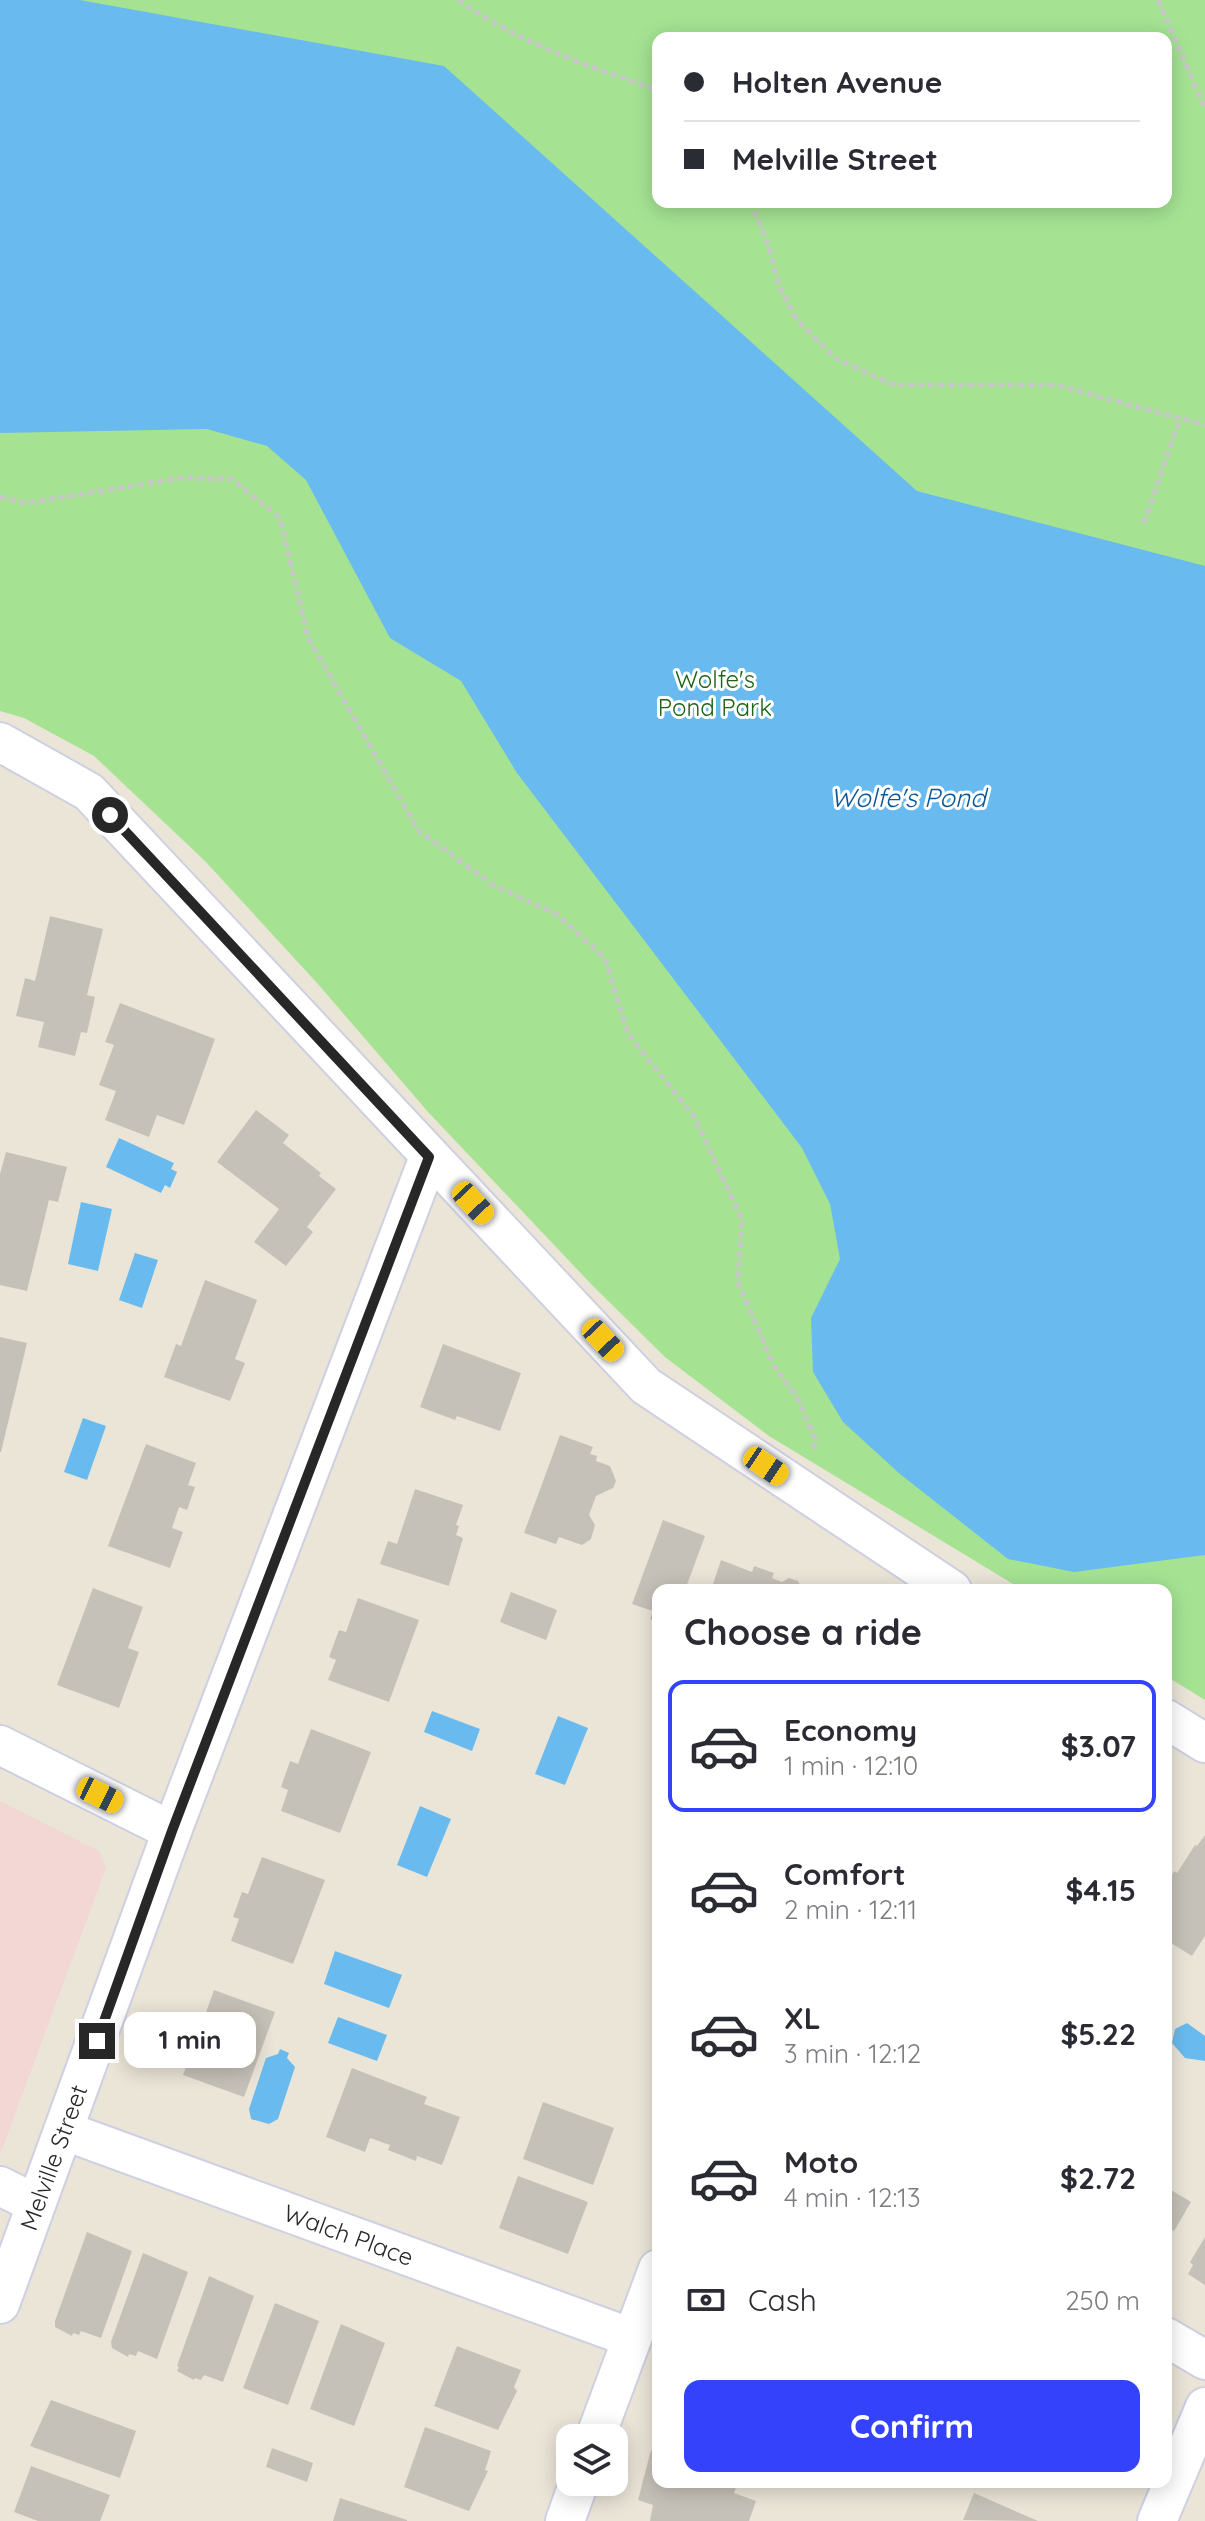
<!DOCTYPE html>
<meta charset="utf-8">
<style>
body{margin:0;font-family:Quicksand,sans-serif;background:#f7f7f7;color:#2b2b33;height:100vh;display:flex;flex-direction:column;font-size:30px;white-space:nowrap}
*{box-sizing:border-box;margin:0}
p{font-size:26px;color:#7c7c81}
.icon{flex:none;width:44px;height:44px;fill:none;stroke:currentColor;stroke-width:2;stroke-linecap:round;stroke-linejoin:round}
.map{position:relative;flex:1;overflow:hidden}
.panel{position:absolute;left:652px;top:1584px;width:520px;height:904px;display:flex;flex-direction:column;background:#fff;border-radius:16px;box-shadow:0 4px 20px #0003}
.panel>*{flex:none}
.banner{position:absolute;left:652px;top:32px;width:520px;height:176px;border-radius:16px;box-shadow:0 4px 20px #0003;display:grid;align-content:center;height:176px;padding:0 32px;background:#fff}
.fabs{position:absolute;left:556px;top:2424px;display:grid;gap:16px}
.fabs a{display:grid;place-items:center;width:72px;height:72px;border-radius:16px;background:#fff;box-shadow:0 4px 20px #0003;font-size:40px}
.end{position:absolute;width:36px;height:36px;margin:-18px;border:10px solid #272727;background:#fff;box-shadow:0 0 0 4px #fff}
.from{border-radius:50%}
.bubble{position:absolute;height:56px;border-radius:16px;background:#fff;box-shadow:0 4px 20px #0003;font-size:26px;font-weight:700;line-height:56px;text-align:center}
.car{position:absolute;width:24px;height:48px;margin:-24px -12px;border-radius:10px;box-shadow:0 0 6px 2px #0007;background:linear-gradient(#f5c518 24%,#345 0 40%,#f5c518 0 76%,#345 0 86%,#f5c518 0)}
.banner b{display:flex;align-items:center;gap:28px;height:76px;font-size:30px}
.banner b+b{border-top:2px solid #e1e1e2}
.banner i{width:20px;height:20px;background:#2b2b33}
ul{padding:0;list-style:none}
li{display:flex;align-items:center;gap:24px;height:132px;margin:0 16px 12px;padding:0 16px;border:4px solid transparent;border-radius:16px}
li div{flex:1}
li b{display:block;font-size:30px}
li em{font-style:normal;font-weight:700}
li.active{border-color:#3442fb}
li>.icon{width:72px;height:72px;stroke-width:1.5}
h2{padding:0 32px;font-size:36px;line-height:96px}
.pay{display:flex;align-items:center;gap:20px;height:88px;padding:0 32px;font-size:30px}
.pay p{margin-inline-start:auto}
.action{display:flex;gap:16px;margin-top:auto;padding:16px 32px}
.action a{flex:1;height:92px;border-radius:16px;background:#3442fb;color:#fff;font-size:32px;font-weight:700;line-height:92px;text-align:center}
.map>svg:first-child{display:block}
.medical{fill:#f2d7d5}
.green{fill:#a5e393;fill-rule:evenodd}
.water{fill:#69bbef}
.building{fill:#c6c1b8}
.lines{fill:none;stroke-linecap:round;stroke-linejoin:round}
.minor-casing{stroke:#cecfe1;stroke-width:42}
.path{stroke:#c7c7c7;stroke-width:5;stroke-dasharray:6 4;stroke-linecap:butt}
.minor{stroke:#fff;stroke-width:38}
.route{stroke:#272727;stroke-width:10}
.labels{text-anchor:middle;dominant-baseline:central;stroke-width:6;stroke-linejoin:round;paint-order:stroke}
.park-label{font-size:24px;fill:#1f6418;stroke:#fff}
.street-label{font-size:24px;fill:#272727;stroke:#fff}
.water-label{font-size:26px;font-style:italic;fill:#0c5697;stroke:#fff}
</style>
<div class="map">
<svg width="1205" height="2521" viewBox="0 0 1205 2521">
<rect width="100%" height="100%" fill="#ebe5d8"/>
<path class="medical" d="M0,1801L99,1851L106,1868L0,2155Z"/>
<path class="green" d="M0,0H1205V1700L1166,1676V1590H1023L769,1436L665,1357L592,1285L429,1113L317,983L205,861L94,756L24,718L0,711ZM658,38H1166V202H658Z"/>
<g class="water">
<path d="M0,0H80L444,66L917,491L1205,566V1555L1074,1572L1008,1559L900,1474L843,1422L813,1372L811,1318L840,1259L830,1204L802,1148L517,773L461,681L390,638L306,480L267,446L207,429L0,433Z"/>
<path d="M119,1138L174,1163L171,1169L177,1172L170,1188L165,1185L161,1193L106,1167Z"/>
<path d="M81,1202L112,1209L98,1271L68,1264Z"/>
<path d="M135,1253L158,1260L142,1308L119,1300Z"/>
<path d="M83,1418L106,1426L87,1480L64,1472Z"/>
<path d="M432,1711L480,1729L472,1751L424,1732Z"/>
<path d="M558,1716L588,1728L565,1785L535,1774Z"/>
<path d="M420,1806L451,1819L427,1877L397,1865Z"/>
<path d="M335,1951L402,1975L389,2008L324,1984Z"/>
<path d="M338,2017L387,2035L377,2061L328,2043Z"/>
<path d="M1187,2023L1205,2036V2061L1185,2058L1172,2043L1175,2029Z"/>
<path d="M280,2049L289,2053L287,2058L295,2067L278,2119L269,2124L251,2119L249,2109L266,2058L278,2054Z"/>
</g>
<g class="building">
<path d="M50,916L103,929L87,995L95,997L87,1033L81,1032L75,1056L38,1047L44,1022L16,1016L25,978L35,981Z"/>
<path d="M120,1003L215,1039L184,1125L157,1115L149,1137L105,1120L116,1091L99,1085L114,1045L105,1042Z"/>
<path d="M256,1110L289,1135L283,1143L321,1173L319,1176L336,1189L307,1227L313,1232L286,1266L254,1242L279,1209L217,1162Z"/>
<path d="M6,1152L67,1167L58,1202L49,1200L27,1291L0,1285V1174Z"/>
<path d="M205,1280L257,1300L235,1359L245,1363L230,1401L164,1377L176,1344L181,1346Z"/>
<path d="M0,1337L27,1343L1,1452H0Z"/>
<path d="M443,1344L521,1373L500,1431L457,1416L455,1420L420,1407Z"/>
<path d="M560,1435L593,1447L590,1454L597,1456L596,1461L610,1466L616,1481L613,1488L596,1496L589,1515L595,1525L591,1539L582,1545L559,1537L556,1544L524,1533Z"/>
<path d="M146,1444L196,1463L188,1485L195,1487L187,1510L179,1507L172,1528L183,1532L170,1568L108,1546Z"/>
<path d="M415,1489L463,1505L456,1525L459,1526L456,1535L463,1538L449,1586L380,1564L388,1541L397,1544Z"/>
<path d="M663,1520L705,1536L685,1590H658V1627L654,1626L656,1622L650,1619L653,1611L632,1604Z"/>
<path d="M721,1560L752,1572L754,1566L774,1573L772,1578L782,1582L789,1578L798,1581L803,1590H711Z"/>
<path d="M93,1588L143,1607L128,1648L139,1652L119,1708L57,1685Z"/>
<path d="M511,1592L557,1610L546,1640L500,1622Z"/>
<path d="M358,1598L419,1620L389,1702L328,1680L336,1660L329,1657L339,1630L346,1632Z"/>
<path d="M311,1729L371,1752L340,1833L281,1811L288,1790L281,1787L290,1761L298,1764Z"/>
<path d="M1205,1835V1936L1192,1956L1166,1940V1887L1174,1871L1177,1873L1195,1845L1197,1846Z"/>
<path d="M262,1857L325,1880L293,1964L231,1941L239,1919L233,1917L242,1892L248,1894Z"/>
<path d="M214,1990L275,2012L244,2097L183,2075L191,2054L184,2052L194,2027L200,2029Z"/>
<path d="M352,2068L427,2097L424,2104L460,2117L442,2165L417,2156L416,2161L388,2150L390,2145L370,2138L365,2152L326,2137Z"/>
<path d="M543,2102L614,2128L593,2185L523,2159Z"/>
<path d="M518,2176L588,2202L568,2254L499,2228Z"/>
<path d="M1166,2187L1191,2202L1174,2231L1166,2226Z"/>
<path d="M87,2232L132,2251L101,2338L81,2331L79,2335L73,2333L72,2336L55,2327V2321Z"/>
<path d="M1205,2237V2285L1188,2274L1193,2265L1190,2262Z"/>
<path d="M143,2253L188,2272L157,2359L138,2351L136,2356L129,2354L128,2357L112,2348L111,2342Z"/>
<path d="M209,2276L254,2296L223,2382L204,2375L201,2380L195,2378L194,2380L177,2371L179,2367L177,2366Z"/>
<path d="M275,2303L319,2321L288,2405L243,2388Z"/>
<path d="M341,2324L385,2343L354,2426L310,2409Z"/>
<path d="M457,2346L521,2370L514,2387L517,2391L498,2430L434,2406Z"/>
<path d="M51,2400L136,2431L120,2478L30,2446Z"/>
<path d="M425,2427L491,2451L485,2470L488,2471L469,2511L404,2487Z"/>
<path d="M272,2448L313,2463L307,2482L266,2467Z"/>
<path d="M651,2450L658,2453V2482H738L734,2493L756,2501L749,2521H650L653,2505L638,2500Z"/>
<path d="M31,2466L110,2495L100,2521H38L14,2512Z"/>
<path d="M974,2493L1038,2521L963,2520Z"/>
<path d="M340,2498L407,2520V2521H333Z"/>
</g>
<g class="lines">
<g class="minor-casing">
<g id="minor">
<path d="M0,742L89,792L646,1386L952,1590"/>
<path d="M1166,1719L1205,1743"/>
<path d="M0,1745L172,1831"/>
<path id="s1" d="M65,2131L632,2338"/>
<path d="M0,2186L36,2204"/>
<path id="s2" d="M0,2304L172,1831L429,1157"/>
<path d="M1166,2337L1205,2360"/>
<path d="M595,2438L658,2269"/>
<path d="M565,2521L579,2482"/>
<path d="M1157,2521L1205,2407"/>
</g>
</g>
<g class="path">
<path d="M458,0C522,44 585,65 658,90"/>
<path d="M1158,0L1205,108"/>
<path d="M751,202L768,244L780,288L797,320L835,358L894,385H1056L1205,425"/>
<path d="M0,497L27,503L181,478L232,479L280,518L308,637L418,830L493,885L556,914L605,958L628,1034L695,1118L742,1220L738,1282L775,1368L797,1397L815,1438L814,1452"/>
<path d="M1144,523L1180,418"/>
</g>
<use href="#minor" class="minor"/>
</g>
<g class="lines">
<path class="route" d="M97,2041L172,1831L429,1157L110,815"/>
</g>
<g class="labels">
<g class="park-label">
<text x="715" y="679">Wolfe's<tspan x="715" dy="28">Pond Park</tspan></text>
</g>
<g class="street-label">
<text stroke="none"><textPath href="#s2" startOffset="156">Melville Street</textPath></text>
<text stroke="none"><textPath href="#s1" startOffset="302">Walch Place</textPath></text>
</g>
<g class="water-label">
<text x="908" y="797">Wolfe's Pond</text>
</g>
</g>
</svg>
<div class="fabs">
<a><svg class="icon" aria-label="layers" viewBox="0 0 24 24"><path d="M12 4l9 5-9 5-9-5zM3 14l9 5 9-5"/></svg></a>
</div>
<i class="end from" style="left:110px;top:815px"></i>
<i class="end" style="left:97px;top:2041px"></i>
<div class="bubble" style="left:124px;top:2012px;width:132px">1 min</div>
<i class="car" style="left:473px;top:1203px;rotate:137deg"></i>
<i class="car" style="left:603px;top:1340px;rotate:137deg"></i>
<i class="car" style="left:766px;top:1466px;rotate:124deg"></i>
<i class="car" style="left:100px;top:1795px;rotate:116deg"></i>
<div class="banner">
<b><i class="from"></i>Holten Avenue</b>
<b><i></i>Melville Street</b>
</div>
<section class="panel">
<h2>Choose a ride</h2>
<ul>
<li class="active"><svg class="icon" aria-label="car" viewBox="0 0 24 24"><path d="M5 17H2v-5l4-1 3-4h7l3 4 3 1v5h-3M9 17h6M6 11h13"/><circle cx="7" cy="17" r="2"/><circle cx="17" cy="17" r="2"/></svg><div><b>Economy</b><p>1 min · 12:10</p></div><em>$3.07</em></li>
<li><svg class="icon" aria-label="car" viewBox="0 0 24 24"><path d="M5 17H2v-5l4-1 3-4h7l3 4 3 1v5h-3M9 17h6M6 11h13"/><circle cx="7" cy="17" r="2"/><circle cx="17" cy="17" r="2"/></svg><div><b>Comfort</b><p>2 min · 12:11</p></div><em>$4.15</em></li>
<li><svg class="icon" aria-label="car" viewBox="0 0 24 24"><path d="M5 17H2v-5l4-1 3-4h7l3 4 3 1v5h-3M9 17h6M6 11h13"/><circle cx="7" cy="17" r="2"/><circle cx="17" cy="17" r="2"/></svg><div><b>XL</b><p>3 min · 12:12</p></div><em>$5.22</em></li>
<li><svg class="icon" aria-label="car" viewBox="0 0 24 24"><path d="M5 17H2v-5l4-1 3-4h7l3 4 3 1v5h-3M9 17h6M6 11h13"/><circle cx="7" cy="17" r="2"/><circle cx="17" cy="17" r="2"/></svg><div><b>Moto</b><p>4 min · 12:13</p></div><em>$2.72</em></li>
</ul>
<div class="pay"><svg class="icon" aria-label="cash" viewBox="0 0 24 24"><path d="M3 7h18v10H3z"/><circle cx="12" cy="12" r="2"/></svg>Cash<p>250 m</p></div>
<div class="action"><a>Confirm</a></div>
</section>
</div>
